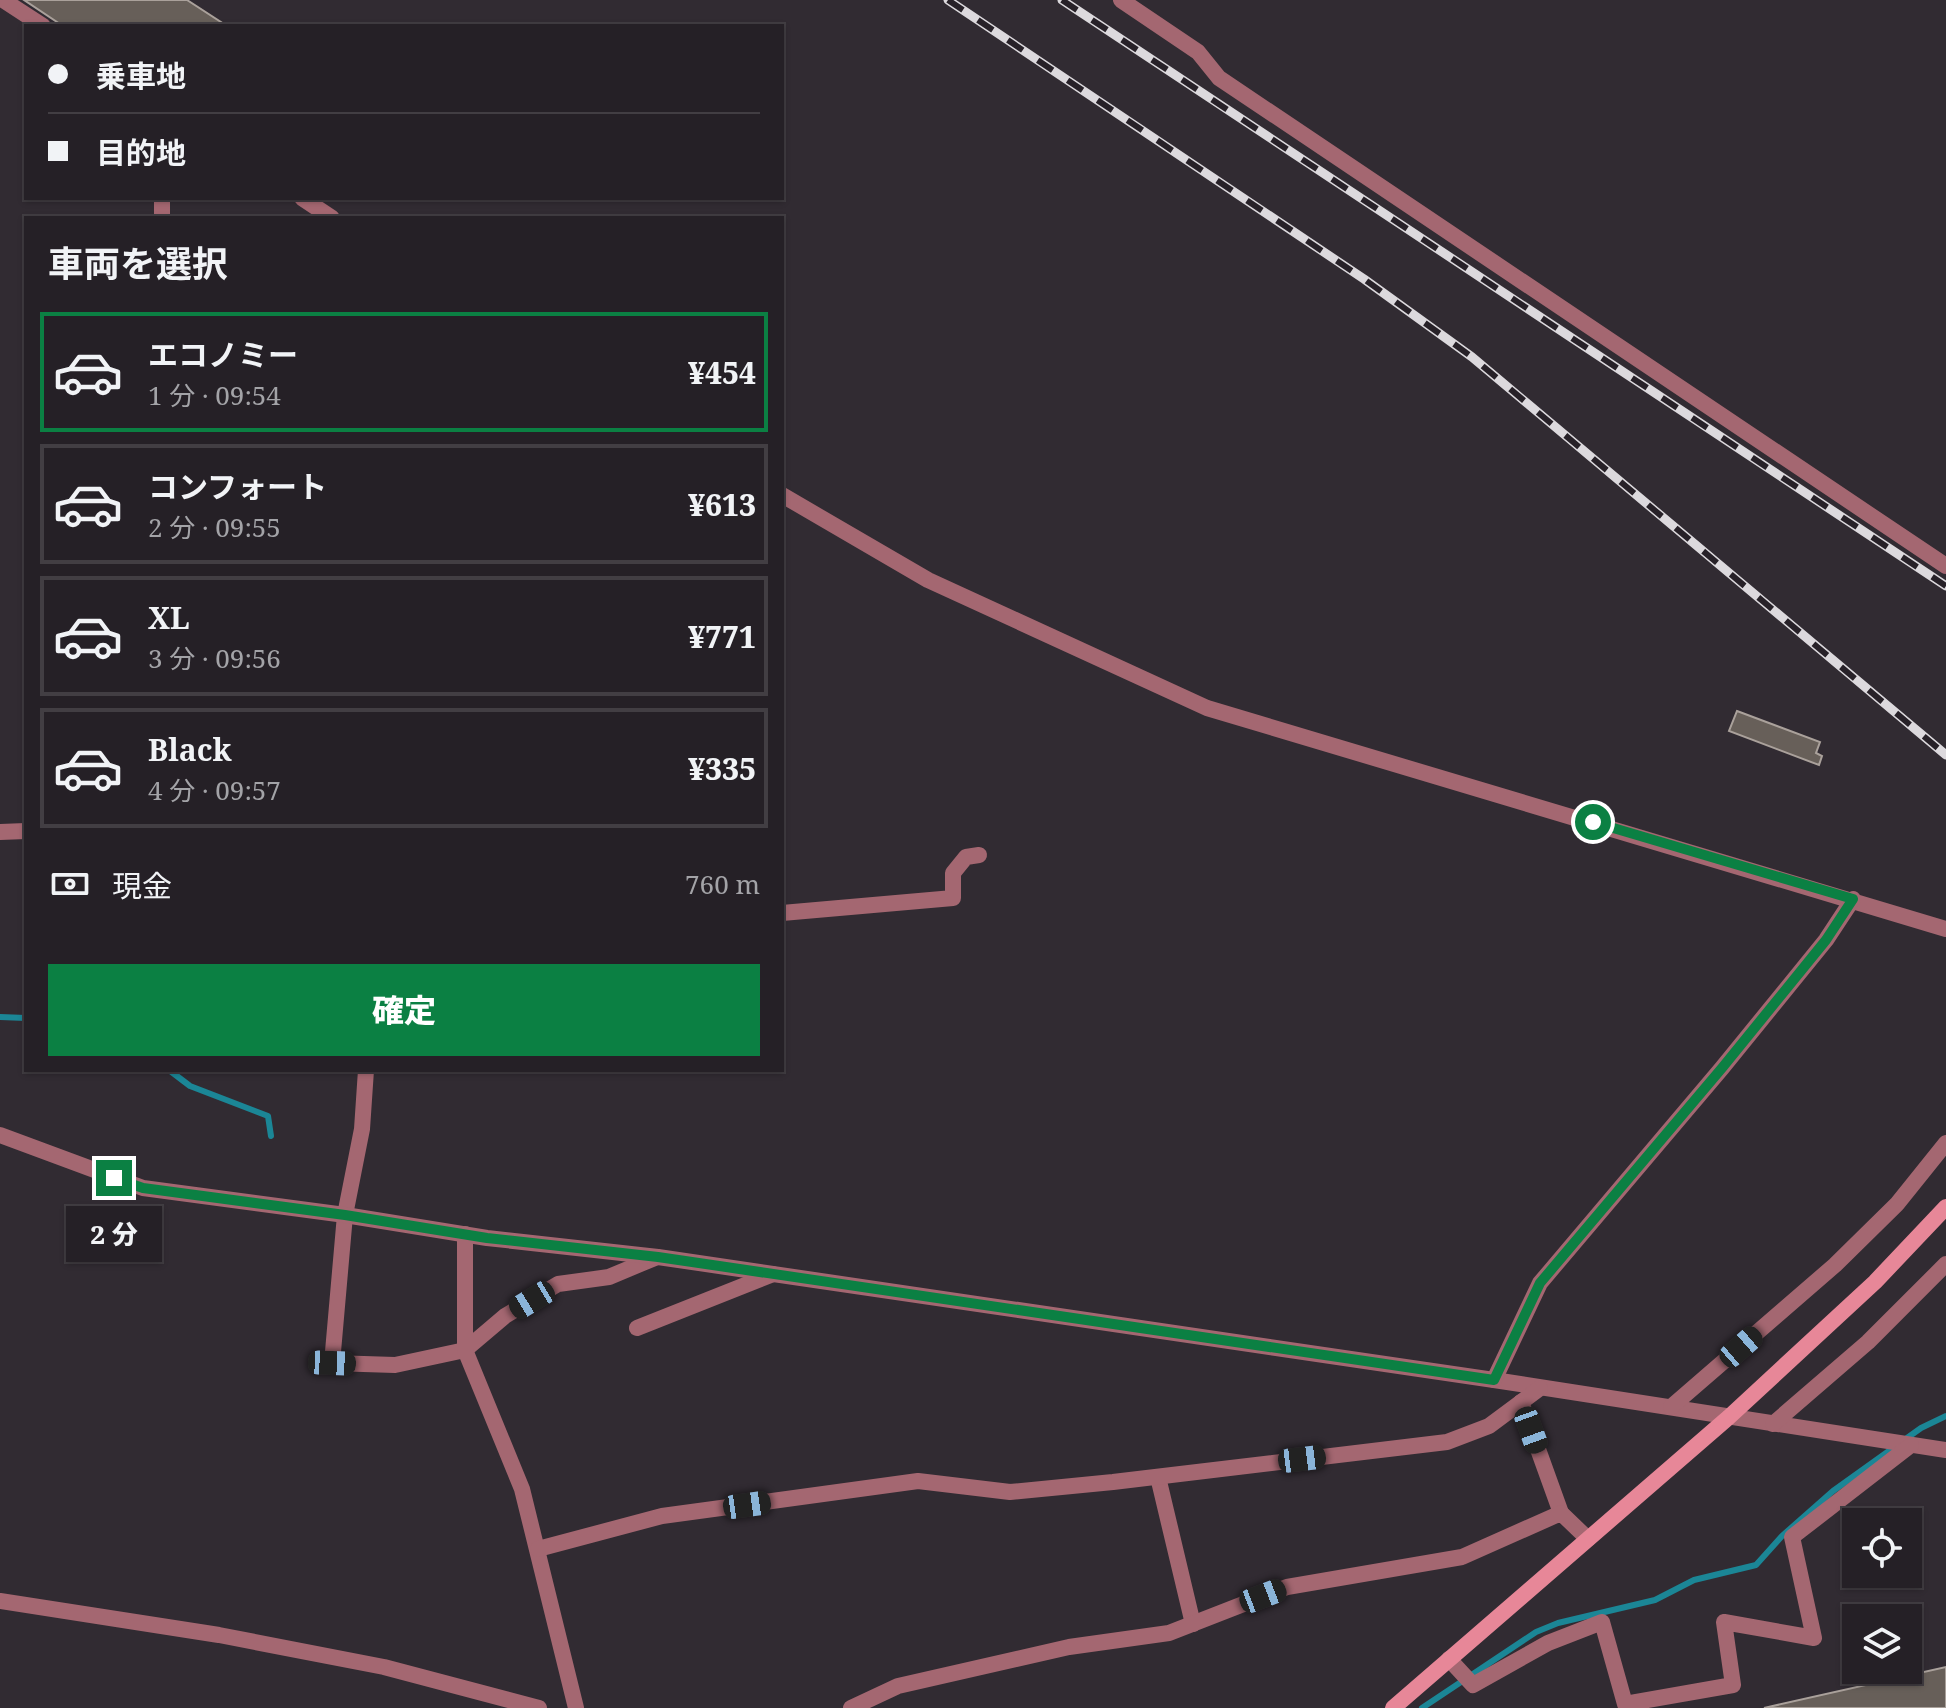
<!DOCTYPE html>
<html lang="ja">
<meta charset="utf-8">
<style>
body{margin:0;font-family:"Noto Serif","Noto Sans JP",serif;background:#312d32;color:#f1f3f6;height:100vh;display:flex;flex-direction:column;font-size:30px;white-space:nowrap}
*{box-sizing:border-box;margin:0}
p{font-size:26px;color:#a3a3a7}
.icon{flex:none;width:44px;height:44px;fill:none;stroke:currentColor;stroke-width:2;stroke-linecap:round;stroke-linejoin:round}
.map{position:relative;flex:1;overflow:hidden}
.panel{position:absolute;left:24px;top:216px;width:760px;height:856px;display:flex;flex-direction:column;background:#252026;border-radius:0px;box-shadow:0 2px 6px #0004,0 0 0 2px #423e43}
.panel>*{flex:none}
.banner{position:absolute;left:24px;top:24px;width:760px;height:176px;border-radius:0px;box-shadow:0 2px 6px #0004,0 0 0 2px #423e43;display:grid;align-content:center;height:176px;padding:0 24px;background:#252026}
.tools{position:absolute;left:1842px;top:1508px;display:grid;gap:16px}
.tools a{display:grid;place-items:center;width:80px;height:80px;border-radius:0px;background:#252026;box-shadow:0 2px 6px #0004,0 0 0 2px #423e43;font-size:40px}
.end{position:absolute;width:36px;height:36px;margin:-18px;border:10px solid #0b8043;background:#fff;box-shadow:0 0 0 4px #fff}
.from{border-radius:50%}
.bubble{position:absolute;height:56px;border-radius:0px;background:#252026;box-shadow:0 2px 6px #0004,0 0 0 2px #423e43;font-size:26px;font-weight:800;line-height:56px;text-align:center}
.car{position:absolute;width:24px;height:48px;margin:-24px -12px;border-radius:10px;box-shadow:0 0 6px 2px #0007;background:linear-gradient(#222 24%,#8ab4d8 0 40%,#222 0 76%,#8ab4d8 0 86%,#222 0)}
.banner b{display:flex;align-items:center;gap:28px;height:76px;font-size:30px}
.banner b+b{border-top:2px solid #423e43}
.banner i{width:20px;height:20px;background:#f1f3f6}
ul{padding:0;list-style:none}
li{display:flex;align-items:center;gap:24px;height:120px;margin:0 16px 12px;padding:0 8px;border:4px solid #423e43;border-radius:0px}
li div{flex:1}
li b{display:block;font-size:30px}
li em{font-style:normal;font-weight:800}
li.selected{border-color:#0b8043}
li>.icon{width:72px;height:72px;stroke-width:1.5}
h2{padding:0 24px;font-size:36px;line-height:96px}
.pay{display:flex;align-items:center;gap:20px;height:88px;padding:0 24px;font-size:30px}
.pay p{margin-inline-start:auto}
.button{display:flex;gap:16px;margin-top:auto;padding:16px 24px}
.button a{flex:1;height:92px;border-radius:0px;background:#0b8043;color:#fff;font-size:32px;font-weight:800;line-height:92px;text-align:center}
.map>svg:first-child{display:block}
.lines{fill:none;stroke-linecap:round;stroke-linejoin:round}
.stream{stroke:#1b8696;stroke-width:6}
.building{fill:#675f59;stroke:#aaa19b;stroke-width:2}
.street{stroke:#a46771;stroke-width:16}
.secondary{stroke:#e78798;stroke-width:16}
.rail-casing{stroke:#dcd9dd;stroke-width:9}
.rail{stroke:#272128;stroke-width:6;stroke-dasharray:18;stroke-linecap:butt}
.route{stroke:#0b8043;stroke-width:10}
</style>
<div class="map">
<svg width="1946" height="1708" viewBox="0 0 1946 1708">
<rect width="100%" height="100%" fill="#312b32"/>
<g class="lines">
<g class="stream">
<path d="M0,1017L26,1018"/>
<path d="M169,1070L190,1086L268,1116L271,1136"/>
<path d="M1422,1708L1536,1632L1558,1623L1655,1600L1694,1580L1756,1565L1782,1536L1833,1491L1921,1428L1946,1416"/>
</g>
</g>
<g class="building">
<path d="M24,0H187L227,26H63Z"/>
<path d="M1737,711L1820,742L1816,753L1822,756L1819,765L1729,731Z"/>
<path d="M1946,1667V1708H1764Z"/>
</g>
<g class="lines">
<g class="street">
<path d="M3,0L43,26"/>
<path d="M1121,0L1198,52L1219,78L1946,566"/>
<path d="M162,198V218"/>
<path d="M302,198L332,218"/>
<path d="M782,495L928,580L1207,708L1946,929"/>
<path d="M0,832L26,831"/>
<path d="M782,913L953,898V873L966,857L979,855"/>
<path d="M366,1070L362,1129L345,1215L332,1363L395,1365L465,1350L505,1316L558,1284L609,1277L657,1257"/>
<path d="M0,1135L143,1188L345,1215L487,1238L658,1257L1494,1380L1946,1450"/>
<path d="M465,1234V1350L522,1489L576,1708"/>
<path d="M637,1328L773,1274"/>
<path d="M1494,1380L1540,1283L1722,1068L1826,940L1853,899"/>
<path d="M1521,1402L1561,1513"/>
<path d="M1671,1407L1835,1265L1897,1204L1946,1143"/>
<path d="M1773,1424L1868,1342L1946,1264"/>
<path d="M1158,1477L1193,1624"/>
<path d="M538,1549L662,1516L918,1481L1010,1492L1113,1482L1447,1442L1489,1426L1540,1388"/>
<path d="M0,1601L219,1635L384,1667L539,1708"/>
<path d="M1449,1659L1473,1685L1548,1643L1602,1622L1625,1704L1733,1685L1724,1622L1814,1638L1792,1537L1911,1445"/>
<path d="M851,1708L898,1686L1069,1647L1169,1633L1287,1587L1462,1557L1561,1513L1588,1539"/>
</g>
<path class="secondary" d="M1393,1708L1729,1417L1875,1282L1946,1207"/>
<g class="rail-casing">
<g id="rail">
<path d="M948,0L1364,279L1472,357L1946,755"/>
<path d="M1062,0L1946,586"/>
</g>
</g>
<use href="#rail" class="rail"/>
</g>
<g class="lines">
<path class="route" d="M114,1178L143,1188L345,1215L487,1238L658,1257L1494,1380L1540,1283L1722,1068L1826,940L1853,899L1593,822"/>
</g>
</svg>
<div class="tools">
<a><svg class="icon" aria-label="locate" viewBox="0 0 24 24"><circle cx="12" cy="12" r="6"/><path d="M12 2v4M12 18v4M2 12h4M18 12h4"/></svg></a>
<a><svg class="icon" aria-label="layers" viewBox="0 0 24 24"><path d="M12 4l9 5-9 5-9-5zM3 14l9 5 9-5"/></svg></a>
</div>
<i class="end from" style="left:1593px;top:822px"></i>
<i class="end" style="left:114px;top:1178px"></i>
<div class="bubble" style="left:66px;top:1206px;width:96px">2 分</div>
<i class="car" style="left:532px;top:1300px;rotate:239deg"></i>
<i class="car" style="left:1741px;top:1347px;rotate:49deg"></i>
<i class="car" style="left:332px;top:1363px;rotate:92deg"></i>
<i class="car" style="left:1531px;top:1430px;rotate:160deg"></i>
<i class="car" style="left:1302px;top:1459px;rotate:83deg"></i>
<i class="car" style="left:747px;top:1505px;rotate:82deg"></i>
<i class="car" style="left:1263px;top:1596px;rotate:69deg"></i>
<div class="banner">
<b><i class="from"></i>乗車地</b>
<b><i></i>目的地</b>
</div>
<section class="panel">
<h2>車両を選択</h2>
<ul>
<li class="selected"><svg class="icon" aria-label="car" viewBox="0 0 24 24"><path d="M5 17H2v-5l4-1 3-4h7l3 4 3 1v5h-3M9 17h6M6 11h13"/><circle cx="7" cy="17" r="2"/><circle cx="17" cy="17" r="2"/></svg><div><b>エコノミー</b><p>1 分 · 09:54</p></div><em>¥454</em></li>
<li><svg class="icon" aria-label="car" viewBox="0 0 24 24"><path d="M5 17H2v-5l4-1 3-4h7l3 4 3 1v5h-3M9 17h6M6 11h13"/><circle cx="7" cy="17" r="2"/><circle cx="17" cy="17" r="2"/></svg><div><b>コンフォート</b><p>2 分 · 09:55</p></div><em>¥613</em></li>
<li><svg class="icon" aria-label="car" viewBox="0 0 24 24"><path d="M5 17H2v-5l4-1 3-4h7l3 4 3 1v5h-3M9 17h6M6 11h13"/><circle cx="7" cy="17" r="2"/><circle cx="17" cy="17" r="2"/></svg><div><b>XL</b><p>3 分 · 09:56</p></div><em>¥771</em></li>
<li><svg class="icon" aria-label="car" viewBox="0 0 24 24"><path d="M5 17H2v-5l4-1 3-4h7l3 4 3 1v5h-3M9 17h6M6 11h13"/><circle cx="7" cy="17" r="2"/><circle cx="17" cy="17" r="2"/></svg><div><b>Black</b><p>4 分 · 09:57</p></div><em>¥335</em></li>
</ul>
<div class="pay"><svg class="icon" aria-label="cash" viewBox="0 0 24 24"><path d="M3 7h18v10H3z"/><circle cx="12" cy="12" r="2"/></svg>現金<p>760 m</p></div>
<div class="button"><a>確定</a></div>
</section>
</div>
